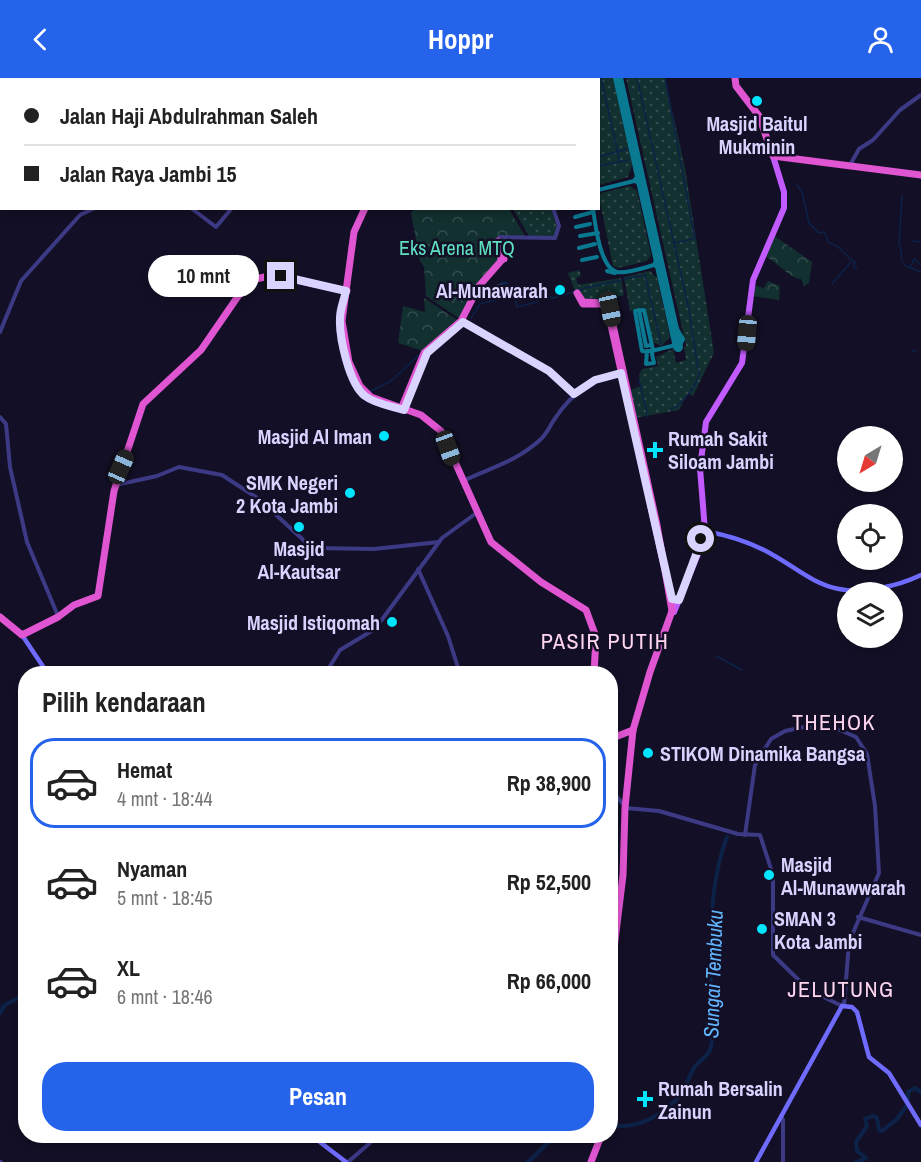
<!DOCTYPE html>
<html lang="id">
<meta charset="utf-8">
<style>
body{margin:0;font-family:"Archivo Narrow",sans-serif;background:#f2f2f2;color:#222;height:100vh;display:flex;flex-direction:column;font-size:22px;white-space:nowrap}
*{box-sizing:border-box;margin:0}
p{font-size:20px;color:#767676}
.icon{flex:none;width:33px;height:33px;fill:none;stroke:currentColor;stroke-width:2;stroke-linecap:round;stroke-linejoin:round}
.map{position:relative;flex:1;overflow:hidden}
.drawer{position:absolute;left:18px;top:588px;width:600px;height:477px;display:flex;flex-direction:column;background:#fff;border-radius:24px;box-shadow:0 3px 9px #0003}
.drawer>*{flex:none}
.banner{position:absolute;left:0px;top:0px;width:600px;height:132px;box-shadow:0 3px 9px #0003;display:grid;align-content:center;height:132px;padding:0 24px;background:#fff}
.needle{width:39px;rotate:218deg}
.tools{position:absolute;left:837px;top:348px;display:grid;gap:12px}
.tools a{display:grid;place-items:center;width:66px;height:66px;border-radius:50%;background:#fff;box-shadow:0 3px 9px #0003;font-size:30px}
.end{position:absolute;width:27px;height:27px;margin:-14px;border:8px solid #d9d4ff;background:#111;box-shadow:0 0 0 3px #111}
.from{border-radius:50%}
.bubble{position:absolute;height:42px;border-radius:21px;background:#fff;box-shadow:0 3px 9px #0003;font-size:20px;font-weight:700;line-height:42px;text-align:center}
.car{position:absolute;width:18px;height:36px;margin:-18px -9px;border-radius:8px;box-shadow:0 0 4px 2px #0007;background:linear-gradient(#222 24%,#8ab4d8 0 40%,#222 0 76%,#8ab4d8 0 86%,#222 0)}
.banner b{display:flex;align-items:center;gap:21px;height:57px;font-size:22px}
.banner b+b{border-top:2px solid #e0e0e0}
.banner i{width:15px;height:15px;background:#222}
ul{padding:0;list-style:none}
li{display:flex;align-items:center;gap:18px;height:90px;margin:0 12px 9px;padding:0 12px;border:3px solid transparent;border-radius:24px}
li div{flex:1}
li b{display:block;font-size:22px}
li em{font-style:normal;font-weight:700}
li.selected{border-color:#2563eb}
li>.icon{width:54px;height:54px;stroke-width:1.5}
h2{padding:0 24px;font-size:27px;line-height:72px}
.primary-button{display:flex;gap:12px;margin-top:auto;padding:12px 24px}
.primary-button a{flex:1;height:69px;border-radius:24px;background:#2563eb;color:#fff;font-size:24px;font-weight:700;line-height:69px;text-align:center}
header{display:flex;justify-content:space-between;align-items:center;height:78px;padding:0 24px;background:#2563eb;color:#fff;font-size:27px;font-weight:700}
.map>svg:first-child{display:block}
.grass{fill:url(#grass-dots)}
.forest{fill:url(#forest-crowns)}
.water{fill:url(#water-ripples)}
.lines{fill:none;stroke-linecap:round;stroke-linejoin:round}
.stream{stroke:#0c2248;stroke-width:1.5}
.river{stroke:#0c2248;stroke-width:4}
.taxiway{stroke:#0a7a92;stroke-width:4}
.runway{stroke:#0a7a92;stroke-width:10}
.tertiary{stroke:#3d3a85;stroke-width:4}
.secondary{stroke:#6f6bff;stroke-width:4.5}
.primary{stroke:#c25bff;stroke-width:6}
.trunk{stroke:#e055d1;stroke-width:7}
.route{stroke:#d9d4ff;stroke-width:8}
.poi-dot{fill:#00e5ff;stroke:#130f26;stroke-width:2}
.labels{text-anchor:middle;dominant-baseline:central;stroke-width:5;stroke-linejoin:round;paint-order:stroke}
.poi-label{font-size:20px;font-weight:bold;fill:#d9d4ff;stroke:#130f26;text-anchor:start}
.park-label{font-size:20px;fill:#5fe0c0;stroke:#130f26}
.water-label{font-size:21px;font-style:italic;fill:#62b6ff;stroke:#130f26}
.quarter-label{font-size:22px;letter-spacing:1.5px;fill:#ffd6f0;stroke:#130f26}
</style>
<header><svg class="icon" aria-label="back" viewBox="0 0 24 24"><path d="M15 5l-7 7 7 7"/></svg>Hoppr<svg class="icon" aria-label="person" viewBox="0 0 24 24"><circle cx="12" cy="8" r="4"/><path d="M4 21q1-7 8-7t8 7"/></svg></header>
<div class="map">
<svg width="921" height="1084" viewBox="0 0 921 1084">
<defs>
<pattern id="grass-dots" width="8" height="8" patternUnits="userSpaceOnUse" patternTransform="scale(1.5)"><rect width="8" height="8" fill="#12302f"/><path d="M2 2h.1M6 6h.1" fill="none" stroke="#344d4e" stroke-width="1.8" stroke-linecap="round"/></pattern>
<pattern id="forest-crowns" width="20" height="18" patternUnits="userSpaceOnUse" patternTransform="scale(1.5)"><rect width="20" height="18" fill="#12302f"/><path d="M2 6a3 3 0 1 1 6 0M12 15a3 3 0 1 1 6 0" fill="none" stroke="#344d4e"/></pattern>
<pattern id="water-ripples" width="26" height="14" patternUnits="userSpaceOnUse" patternTransform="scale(1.5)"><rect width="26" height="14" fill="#0c2248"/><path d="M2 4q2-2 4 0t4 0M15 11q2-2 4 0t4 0" fill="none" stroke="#2f4163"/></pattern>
</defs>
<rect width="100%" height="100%" fill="#130f26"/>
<g class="grass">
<path d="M560,0H613L632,87L628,99L599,107L598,2Z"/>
<path d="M626,0H665L685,90L714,275L693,318L688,315L679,332L635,340L630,312L641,308L639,297L642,291L658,288L656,279L673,271L676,285L686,282L684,269L686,268Z"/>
<path d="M630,108L637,113L651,177L647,183L618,190L613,188L599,119L601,115Z"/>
<path d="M513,131H551L558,152L554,159L529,158Z"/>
<path d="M579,192L581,198L576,200L578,207L621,200L624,217L603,223H587L575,213L568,195Z"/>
<path d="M650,193L657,200L670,259L661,268L653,264L645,229L630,233L624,199Z"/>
</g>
<g class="forest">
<path d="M415,130L509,131L525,158H499V180L460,241L426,218L424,189L420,183L411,135Z"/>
<path d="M773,157L812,184L809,205L804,208L801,201C791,202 777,183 764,178Z"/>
<path d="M768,203L780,208L779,222L753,218V207L764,210Z"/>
<path d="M424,220L459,243L423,273L398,265L403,228L425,234Z"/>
</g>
<path class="water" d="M504,203L509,205L511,215L480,222L492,209Z"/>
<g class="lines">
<g class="stream">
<path d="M563,0V2"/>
<path d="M565,0V2"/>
<path d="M601,0L620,84"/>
<path d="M637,0L689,232L698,291"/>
<path d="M665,0L695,161"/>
<path d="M598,79L627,71"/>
<path d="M598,88L629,82"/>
<path d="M797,107L802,114L809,145L819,155L824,154L829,165C841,167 845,179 856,185"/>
<path d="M913,163L921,164"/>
<path d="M674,165L693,161"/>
<path d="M899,167L902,117"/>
<path d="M900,168L902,181"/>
<path d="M903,184V185"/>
<path d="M854,185V190H857"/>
<path d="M904,187L921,194"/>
<path d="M910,190L914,181L921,187"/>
<path d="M624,201L645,197L661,266"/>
<path d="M832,206L851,184"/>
<path d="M585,210L622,202"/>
<path d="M471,240L480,226L514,217L517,229L537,224L539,219L545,217L553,220L583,211"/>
<path d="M912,274L916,272"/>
<path d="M639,302L647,335"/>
<path d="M369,314L391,303L420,276"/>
<path d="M671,331C680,329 700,304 699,294"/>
<path d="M647,337L648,339"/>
<path d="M716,578L742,592"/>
<path d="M0,928L3,929"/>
</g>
<g class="river">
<path d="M0,935L5,927L26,916"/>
<path d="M610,1047C635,1052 659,1039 676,1022C685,1013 688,1000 694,990C699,982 709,979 711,969C715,951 712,932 711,914C710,864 709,806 727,759"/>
<path d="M528,1084L555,1058"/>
<path d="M856,1084L866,1080L857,1073L856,1064L867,1048L865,1041L873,1038L877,1040L879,1052L882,1053L897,1041L908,1026V1014L915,1010L921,1014"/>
</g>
<g class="taxiway">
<path d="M635,103L642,107"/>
<path d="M598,112L634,103L640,95"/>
<path d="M593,130C595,146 600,190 617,194C627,196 643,190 654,187L658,179"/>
<path d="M575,139L593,134"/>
<path d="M576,149L590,146"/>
<path d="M580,158L598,155"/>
<path d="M579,170L595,166"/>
<path d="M582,182L597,179"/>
<path d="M654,187L661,191"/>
<path d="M607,193L615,195"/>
<path d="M639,232L646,268L651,267"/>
<path d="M670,233L674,246L683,261L680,267L674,264L675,253"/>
<path d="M647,273L646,286L654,285L652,276L653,272L644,232L635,233L642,273C653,275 666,268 678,267"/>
</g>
<path class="runway" d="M618,0L678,269"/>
<g class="tertiary">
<path d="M533,2L534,0"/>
<path d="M850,87L859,71L873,62L900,32L921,17"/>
<path d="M191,130L216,149L232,130"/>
<path d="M497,163L500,159L555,160L559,148L553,130"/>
<path d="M463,244L549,293L574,316"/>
<path d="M0,254L21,203L80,137L95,130"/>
<path d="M0,339L6,346L10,389L27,464L58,538"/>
<path d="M463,403C492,389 514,385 540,362C547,356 550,347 556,339C572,315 593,300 622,294"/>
<path d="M116,407L157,398L179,389L222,397L259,421L312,470L374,471L439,464"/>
<path d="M418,491L448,558L460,596"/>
<path d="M325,596L340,572L375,551L442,460L475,436"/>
<path d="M610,711L623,726"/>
<path d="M626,730L659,733L738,756L760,757L773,797V877L809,912L842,928L843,926"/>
<path d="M745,757L755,687L771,661L785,653L804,649L835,650L856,659L867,676L875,728L879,795L849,864L844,928"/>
<path d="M858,839L921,857"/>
<path d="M781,1038L783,1042V1084"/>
<path d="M0,1084H1"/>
<path d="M348,1084L378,1058"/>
</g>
<g class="secondary">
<path d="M703,453C728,457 751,464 773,477C795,489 813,506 839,511C864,516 898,508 921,497"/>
<path d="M22,557L48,596"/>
<path d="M312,1058L346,1084"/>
<path d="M756,1084L842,928L852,929L857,934L869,979L889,995L921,1047"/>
</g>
<path class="primary" d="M674,534L698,476L705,453L700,390L706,344L742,285L753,202L784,130V114L773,78"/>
<g class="trunk">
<path d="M317,0L318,2"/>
<path d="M735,0L736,8L759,38L773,78L921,97"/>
<path d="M365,130L354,154L342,243L349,284L360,308L371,319L421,337L441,353L491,464L541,504L586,532L596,559L594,596"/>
<path d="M501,181L498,163L504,181"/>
<path d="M401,331L424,275L461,243L479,208L501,183"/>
<path d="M671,519L607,229L602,226H583L577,215L583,224L604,225L609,229L657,447L672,533"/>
<path d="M0,539L22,557L58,539L74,527L98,518L114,413L143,326L201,272L243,211L256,201L273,197L347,213"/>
<path d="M610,661L633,652"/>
<path d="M610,903L623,797L625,730L633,652L650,594L672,533"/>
<path d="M591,1084L601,1058"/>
</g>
</g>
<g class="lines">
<path class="route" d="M281,198L346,213C344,222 340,231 340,240C339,259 349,306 365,318C375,326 392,328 404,332L427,275L463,244L549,293L574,316L595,302L621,295L672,521L679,522L705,453L701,461"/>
</g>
<g class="poi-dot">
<circle cx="757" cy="23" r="6"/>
<circle cx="560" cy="212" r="6"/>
<circle cx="384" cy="358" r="6"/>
<path d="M652 363h6v6h6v6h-6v6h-6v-6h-6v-6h6z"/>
<circle cx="350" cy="415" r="6"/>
<circle cx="299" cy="449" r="6"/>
<circle cx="392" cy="544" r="6"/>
<circle cx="648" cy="675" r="6"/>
<circle cx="769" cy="797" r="6"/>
<circle cx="762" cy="851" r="6"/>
<path d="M642 1012h6v6h6v6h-6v6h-6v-6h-6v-6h6z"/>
</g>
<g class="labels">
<g class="poi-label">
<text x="757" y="45" text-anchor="middle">Masjid Baitul<tspan x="757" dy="23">Mukminin</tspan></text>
<text x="548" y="212" text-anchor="end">Al-Munawarah</text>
<text x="372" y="358" text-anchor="end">Masjid Al Iman</text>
<text x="668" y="360">Rumah Sakit<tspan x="668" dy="23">Siloam Jambi</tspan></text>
<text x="338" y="404" text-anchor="end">SMK Negeri<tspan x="338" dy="23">2 Kota Jambi</tspan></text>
<text x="299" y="470" text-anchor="middle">Masjid<tspan x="299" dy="23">Al-Kautsar</tspan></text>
<text x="380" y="544" text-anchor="end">Masjid Istiqomah</text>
<text x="660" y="675">STIKOM Dinamika Bangsa</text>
<text x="781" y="786">Masjid<tspan x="781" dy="23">Al-Munawwarah</tspan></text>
<text x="774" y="840">SMAN 3<tspan x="774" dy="23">Kota Jambi</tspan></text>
<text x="658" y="1010">Rumah Bersalin<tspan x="658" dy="23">Zainun</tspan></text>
</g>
<g class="park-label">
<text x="457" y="169">Eks Arena MTQ</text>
</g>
<g class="water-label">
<text transform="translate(713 896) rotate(-88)">Sungai Tembuku</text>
</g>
<g class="quarter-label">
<text x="605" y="563">PASIR PUTIH</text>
<text x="834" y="644">THEHOK</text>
<text x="841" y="911">JELUTUNG</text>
</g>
</g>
</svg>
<div class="tools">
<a><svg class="needle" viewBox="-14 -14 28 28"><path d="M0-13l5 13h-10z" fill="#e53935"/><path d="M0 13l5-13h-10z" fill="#767676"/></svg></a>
<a><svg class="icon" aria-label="locate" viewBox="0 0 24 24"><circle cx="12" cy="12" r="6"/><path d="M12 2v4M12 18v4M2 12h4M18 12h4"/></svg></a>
<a><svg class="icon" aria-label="layers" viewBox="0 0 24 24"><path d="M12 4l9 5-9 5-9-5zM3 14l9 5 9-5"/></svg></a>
</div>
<i class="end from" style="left:701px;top:461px"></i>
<i class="end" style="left:281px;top:198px"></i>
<div class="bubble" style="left:148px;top:177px;width:111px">10 mnt</div>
<i class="car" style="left:610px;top:231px;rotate:168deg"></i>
<i class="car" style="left:747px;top:255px;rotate:185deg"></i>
<i class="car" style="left:448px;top:370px;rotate:160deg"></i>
<i class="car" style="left:121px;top:389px;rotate:24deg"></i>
<div class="banner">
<b><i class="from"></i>Jalan Haji Abdulrahman Saleh</b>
<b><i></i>Jalan Raya Jambi 15</b>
</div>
<section class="drawer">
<h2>Pilih kendaraan</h2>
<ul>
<li class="selected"><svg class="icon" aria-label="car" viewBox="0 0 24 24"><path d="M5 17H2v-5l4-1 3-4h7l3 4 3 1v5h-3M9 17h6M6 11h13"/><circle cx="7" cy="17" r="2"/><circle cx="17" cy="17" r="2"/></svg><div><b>Hemat</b><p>4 mnt · 18:44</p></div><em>Rp 38,900</em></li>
<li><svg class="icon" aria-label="car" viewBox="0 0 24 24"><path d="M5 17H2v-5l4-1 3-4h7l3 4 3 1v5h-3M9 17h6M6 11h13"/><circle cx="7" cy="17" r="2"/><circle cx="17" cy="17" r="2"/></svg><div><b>Nyaman</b><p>5 mnt · 18:45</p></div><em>Rp 52,500</em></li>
<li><svg class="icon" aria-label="car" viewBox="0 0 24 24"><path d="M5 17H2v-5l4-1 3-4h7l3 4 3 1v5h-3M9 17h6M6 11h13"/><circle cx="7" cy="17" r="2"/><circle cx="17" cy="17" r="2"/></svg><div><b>XL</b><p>6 mnt · 18:46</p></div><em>Rp 66,000</em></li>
</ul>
<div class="primary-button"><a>Pesan</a></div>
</section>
</div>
